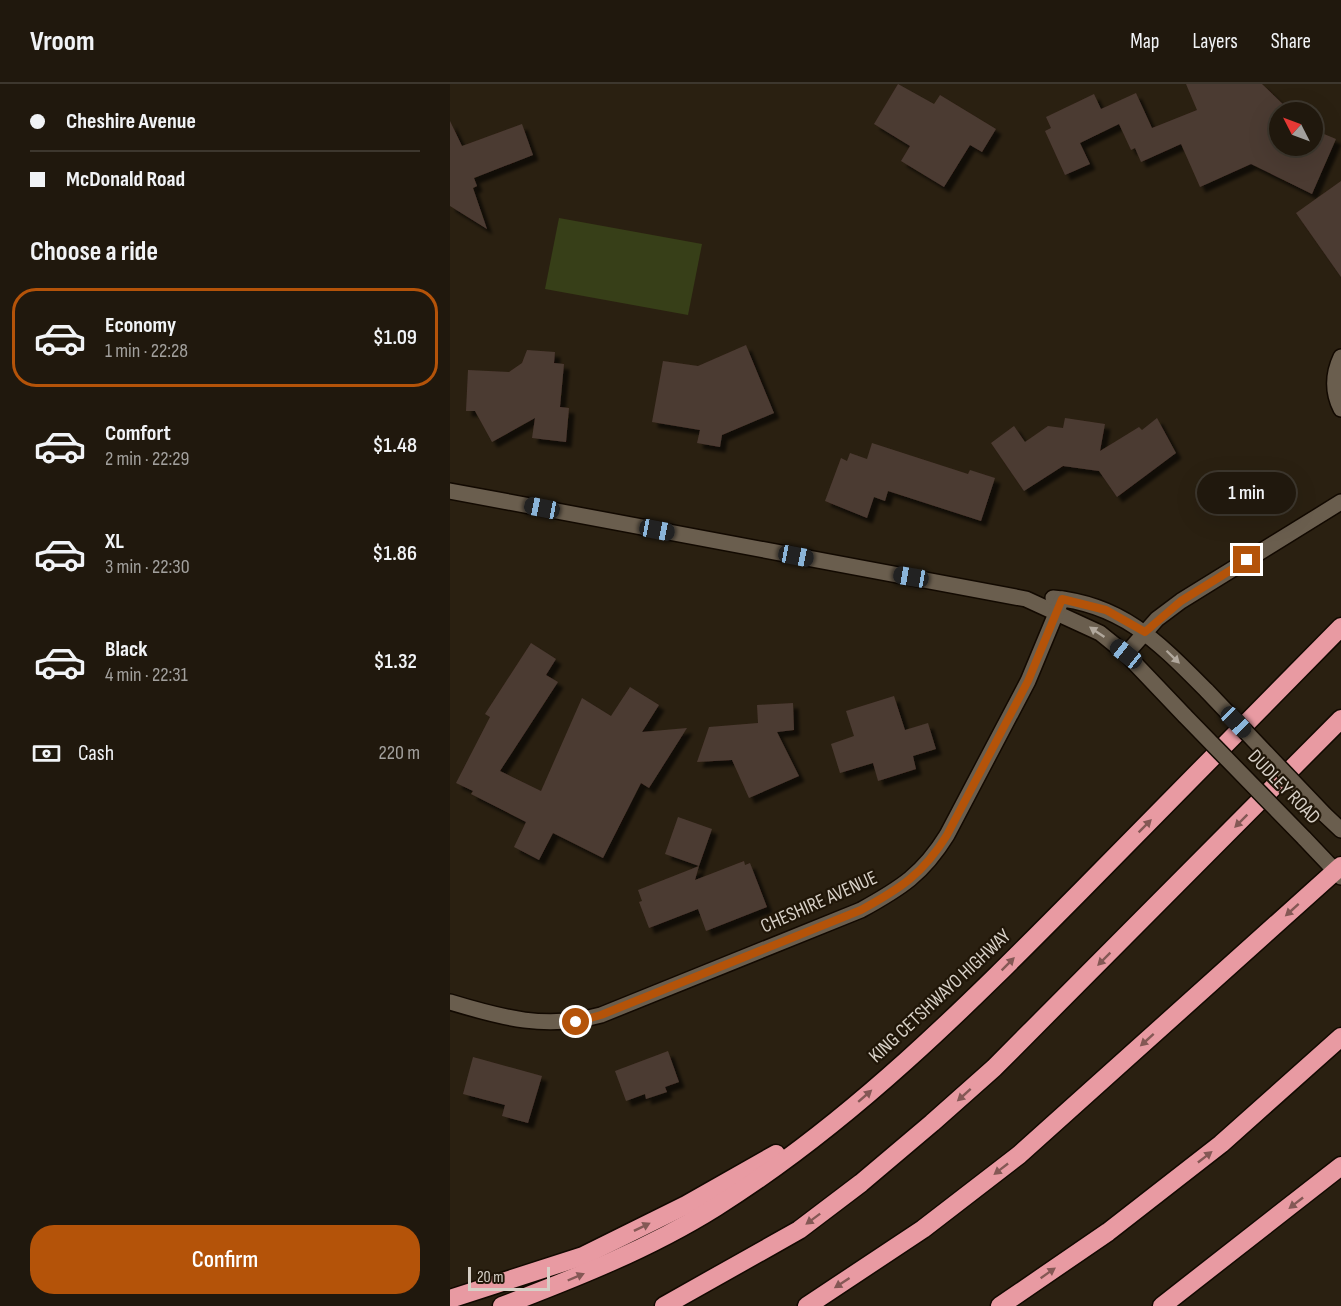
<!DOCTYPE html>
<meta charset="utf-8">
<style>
body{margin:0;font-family:"Sofia Sans Condensed",sans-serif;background:#2d251b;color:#f1f3f6;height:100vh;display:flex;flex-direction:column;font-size:22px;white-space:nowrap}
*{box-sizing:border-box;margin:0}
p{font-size:20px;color:#a2a09d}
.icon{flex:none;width:33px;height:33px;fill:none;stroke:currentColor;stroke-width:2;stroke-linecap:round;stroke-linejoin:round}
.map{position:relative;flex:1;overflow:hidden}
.sheet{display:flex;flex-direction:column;background:#20180d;width:450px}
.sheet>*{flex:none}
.hud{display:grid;align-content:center;height:132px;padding:0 30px;background:#20180d}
.needle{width:39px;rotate:312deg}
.buttons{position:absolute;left:819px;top:18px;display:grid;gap:12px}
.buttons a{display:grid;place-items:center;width:54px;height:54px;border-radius:50%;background:#20180d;box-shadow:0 6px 24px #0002,0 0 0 2px #3d372e;font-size:30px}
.scale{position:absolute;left:18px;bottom:15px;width:82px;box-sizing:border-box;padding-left:6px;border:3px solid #d7d0c7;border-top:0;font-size:16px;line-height:21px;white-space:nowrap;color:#d7d0c7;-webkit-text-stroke:4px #201608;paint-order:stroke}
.end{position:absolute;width:27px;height:27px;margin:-14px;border:8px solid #b45309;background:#fff;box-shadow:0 0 0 3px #fff}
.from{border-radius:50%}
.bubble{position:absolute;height:42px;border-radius:21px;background:#20180d;box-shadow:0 6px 24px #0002,0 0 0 2px #3d372e;font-size:20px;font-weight:600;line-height:42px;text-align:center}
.car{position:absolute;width:18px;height:36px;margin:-18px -9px;border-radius:8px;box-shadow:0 0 4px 2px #0007;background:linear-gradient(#222 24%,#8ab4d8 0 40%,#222 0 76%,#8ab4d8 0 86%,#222 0)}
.hud b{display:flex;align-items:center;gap:21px;height:57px;font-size:22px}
.hud b+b{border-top:2px solid #3d372e}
.hud i{width:15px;height:15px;background:#f1f3f6}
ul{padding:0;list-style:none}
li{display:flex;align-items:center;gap:18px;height:99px;margin:0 12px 9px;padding:0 18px;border:3px solid transparent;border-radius:24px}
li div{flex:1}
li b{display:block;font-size:22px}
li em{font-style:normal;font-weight:600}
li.selected{border-color:#b45309}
li>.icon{width:54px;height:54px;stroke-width:1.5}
h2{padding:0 30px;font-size:27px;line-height:72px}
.pay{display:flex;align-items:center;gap:15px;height:66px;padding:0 30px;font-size:22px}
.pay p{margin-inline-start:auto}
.action{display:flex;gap:12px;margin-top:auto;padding:12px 30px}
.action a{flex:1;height:69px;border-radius:24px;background:#b45309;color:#fff;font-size:24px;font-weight:600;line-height:69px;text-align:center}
header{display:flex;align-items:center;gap:36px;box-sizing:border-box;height:84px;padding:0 30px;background:#20180d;border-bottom:2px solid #3d372e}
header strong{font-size:28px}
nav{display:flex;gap:33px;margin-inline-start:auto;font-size:21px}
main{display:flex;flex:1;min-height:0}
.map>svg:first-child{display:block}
.green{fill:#373f18}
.building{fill:#4c3a32;filter:url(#shadow)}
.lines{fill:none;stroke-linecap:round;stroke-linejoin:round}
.street-casing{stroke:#120901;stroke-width:18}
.highway-casing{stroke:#120901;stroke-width:21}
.street{stroke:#6a5e4e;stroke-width:15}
.highway{stroke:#e89aa2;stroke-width:18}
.street-bridge-casing{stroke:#120901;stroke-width:18;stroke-linecap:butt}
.street-bridge{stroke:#6a5e4e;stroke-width:15}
.oneway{fill:#b1a89d}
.oneway2{fill:#845855}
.route{stroke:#b45309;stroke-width:8}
.labels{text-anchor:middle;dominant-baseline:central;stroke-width:4.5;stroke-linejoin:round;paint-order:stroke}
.street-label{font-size:20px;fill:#d7d0c7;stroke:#201608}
</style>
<header>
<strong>Vroom</strong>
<nav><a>Map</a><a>Layers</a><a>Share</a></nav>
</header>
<main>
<section class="sheet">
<div class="hud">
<b><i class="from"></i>Cheshire Avenue</b>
<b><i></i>McDonald Road</b>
</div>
<h2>Choose a ride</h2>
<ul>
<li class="selected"><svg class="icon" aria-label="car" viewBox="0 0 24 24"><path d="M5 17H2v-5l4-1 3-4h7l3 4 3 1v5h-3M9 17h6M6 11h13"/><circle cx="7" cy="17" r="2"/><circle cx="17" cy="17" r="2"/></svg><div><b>Economy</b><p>1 min · 22:28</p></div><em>$1.09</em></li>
<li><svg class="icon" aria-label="car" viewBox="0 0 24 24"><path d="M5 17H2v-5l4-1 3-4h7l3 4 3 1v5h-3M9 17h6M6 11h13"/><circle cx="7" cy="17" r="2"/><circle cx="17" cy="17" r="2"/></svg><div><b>Comfort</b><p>2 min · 22:29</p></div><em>$1.48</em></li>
<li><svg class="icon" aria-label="car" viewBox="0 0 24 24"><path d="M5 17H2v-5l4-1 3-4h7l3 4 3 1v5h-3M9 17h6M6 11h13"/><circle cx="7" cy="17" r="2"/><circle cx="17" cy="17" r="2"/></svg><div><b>XL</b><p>3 min · 22:30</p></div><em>$1.86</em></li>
<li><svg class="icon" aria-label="car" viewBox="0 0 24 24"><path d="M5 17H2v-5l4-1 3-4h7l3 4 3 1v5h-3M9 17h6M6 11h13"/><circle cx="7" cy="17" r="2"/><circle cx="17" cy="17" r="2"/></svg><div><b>Black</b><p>4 min · 22:31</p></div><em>$1.32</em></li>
</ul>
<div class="pay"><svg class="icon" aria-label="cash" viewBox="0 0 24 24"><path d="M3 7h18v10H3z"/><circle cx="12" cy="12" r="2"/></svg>Cash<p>220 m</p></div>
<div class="action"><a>Confirm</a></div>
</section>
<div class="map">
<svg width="891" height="1222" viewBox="0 0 891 1222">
<defs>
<filter id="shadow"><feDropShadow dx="5.5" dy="5.5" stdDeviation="1.5" flood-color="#0009"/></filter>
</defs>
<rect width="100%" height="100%" fill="#2a2011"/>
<path class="green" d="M109,134L252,160L238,231L95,205Z"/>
<g class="building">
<path d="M448,0L484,20L490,11L546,45L532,68L520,61L494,103L451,77L460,62L424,40Z"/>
<path d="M736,0H812L841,28H830V62H862V45L886,55L862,110L801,80L750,103L731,60L691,78L685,64L681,66L669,40L630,59L640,80L615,91L595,47L601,44L596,33L644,10L651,25L686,9L702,44L747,26Z"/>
<path d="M0,37L12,62L72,40L83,71L24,94L27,102L23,104L37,145L0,122Z"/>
<path d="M891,97V193L846,129Z"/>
<path d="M296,261L324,329L272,351L270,363L247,359L250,346L202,338L213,277L248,282Z"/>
<path d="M77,266L105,268L104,279L114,280L110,323L119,324L116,358L82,354L85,334L42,358L25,327H16L18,286L59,288L72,279Z"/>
<path d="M615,334L655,340L650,367L689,343L692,346L707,334L726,369L667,413L649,387L613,382L574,407L541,359L564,342L575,358L598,342L613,344Z"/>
<path d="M422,359L518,390L520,386L545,394L531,437L438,407L435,417L424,413L417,434L375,417L391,374L397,377L400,369L417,375Z"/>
<path d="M81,559L106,575L96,591L108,598L50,687L91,707L132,614L161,632L180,603L209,621L192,648L237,644L199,704L191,699L153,774L103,749L89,776L64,763L76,738L21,710L23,707L6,699L40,633L35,630Z"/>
<path d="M444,612L455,646L478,639L486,665L463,672L466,685L428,697L423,679L390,689L381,660L404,652L396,627Z"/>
<path d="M343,619L344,646L327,648L349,692L299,714L282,676L247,678L259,643L308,639L307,621Z"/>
<path d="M228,733L262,745L249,782L215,770Z"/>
<path d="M294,777L295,781L300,779L317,823L256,847L248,825L199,844L189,818L192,817L188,806L249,782L245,796Z"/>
<path d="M218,967L229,998L215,1003L217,1008L196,1015L195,1010L176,1017L165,987Z"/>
<path d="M23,973L92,992L78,1039L52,1032L55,1021L13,1010Z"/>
</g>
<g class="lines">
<g class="street-casing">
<g id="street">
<path d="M891,273C883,290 882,307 891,325"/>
<path d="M0,407L576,515L650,549L676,570L735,632"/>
<path d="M603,514C673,520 710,560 757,607"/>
<path d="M676,570L707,535L731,517L891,418"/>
<path d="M874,730L891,746"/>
<path d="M854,754L891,793"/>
<path d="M0,918C53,934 96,946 151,931L411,826C451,804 473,790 497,751L578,597L612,515"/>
</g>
</g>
<g class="highway-casing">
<g id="highway">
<path d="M0,1215L133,1172L236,1121L326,1070"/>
<path d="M52,1222C125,1194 199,1165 266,1123C402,1038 517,922 630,808C717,720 804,631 891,543"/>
<path d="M214,1222L349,1146L411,1099L482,1039L544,984L891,635"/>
<path d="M357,1222L473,1145L569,1071L891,782"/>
<path d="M550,1222L658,1148L771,1060L891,953"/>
<path d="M712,1222L891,1082"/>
</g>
</g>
<use href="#street" class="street"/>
<use href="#highway" class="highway"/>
<g class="street-bridge-casing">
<g id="street-bridge">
<path d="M757,607L874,730"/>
<path d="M735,632L854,754"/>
</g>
</g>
<use href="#street-bridge" class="street-bridge"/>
</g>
<defs><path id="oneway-solid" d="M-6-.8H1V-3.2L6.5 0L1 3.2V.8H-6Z" transform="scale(1.5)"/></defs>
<g class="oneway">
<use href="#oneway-solid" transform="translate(647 548) rotate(-146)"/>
<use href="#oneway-solid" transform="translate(723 573) rotate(44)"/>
</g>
<g class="oneway2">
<use href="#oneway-solid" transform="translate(791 737) rotate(135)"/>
<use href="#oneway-solid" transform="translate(695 742) rotate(-45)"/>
<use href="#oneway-solid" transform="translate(842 826) rotate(138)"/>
<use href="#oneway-solid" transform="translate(654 875) rotate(135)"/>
<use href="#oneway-solid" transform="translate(558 880) rotate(-45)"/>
<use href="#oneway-solid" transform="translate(697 956) rotate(138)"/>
<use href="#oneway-solid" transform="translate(514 1011) rotate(138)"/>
<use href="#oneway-solid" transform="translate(415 1012) rotate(-41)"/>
<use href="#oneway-solid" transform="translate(755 1073) rotate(-38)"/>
<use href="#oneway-solid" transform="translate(551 1085) rotate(142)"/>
<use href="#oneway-solid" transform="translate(846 1119) rotate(142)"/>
<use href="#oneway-solid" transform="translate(363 1135) rotate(143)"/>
<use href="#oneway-solid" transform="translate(192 1143) rotate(-26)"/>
<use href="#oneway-solid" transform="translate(598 1189) rotate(-35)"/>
<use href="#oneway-solid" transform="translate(126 1193) rotate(-23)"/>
<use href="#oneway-solid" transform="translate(392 1199) rotate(147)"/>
</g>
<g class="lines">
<path class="route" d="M126,938L151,931L411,826C451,804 473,790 497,751L578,597L612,515L656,526L695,548L731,517L797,476"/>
</g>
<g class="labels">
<g class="street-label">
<text transform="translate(834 703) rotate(46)">DUDLEY ROAD</text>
<text transform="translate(369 818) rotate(-24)">CHESHIRE AVENUE</text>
<text transform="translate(490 912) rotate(-43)">KING CETSHWAYO HIGHWAY</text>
</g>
</g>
</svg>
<div class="buttons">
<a><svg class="needle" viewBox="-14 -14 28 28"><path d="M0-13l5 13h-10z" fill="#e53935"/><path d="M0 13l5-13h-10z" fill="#a2a09d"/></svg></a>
</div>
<div class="scale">20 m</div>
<i class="end from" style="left:126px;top:938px"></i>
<i class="end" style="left:797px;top:476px"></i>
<div class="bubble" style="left:747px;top:388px;width:99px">1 min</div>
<i class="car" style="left:92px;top:424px;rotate:281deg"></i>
<i class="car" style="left:207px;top:446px;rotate:101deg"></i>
<i class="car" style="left:346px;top:472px;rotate:101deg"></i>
<i class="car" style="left:461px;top:493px;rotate:280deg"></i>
<i class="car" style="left:676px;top:570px;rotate:309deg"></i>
<i class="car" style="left:786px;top:638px;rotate:136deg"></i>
</div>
</main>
